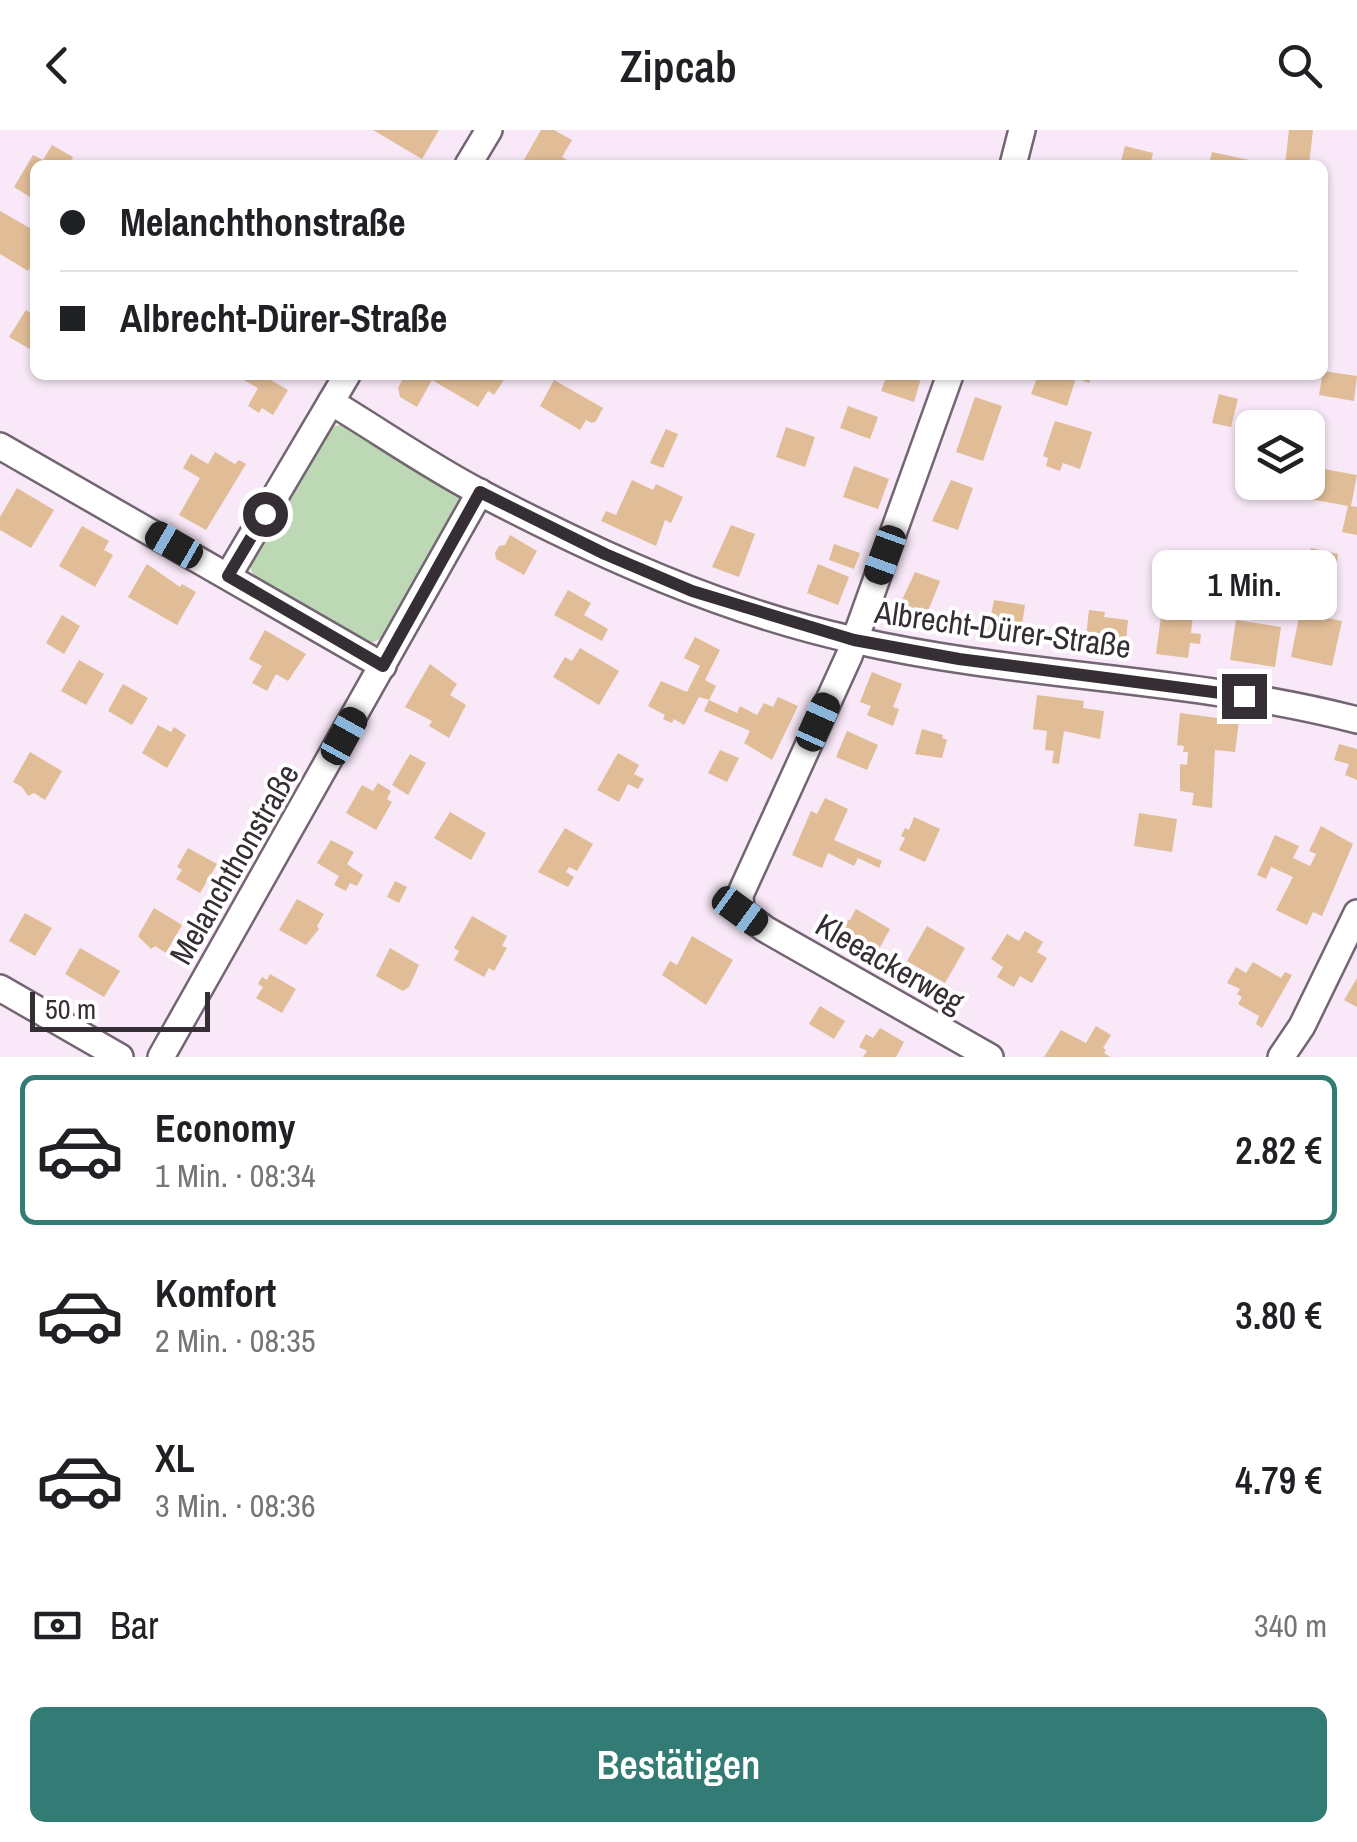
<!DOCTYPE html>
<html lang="de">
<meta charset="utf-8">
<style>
body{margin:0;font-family:"Archivo Narrow",sans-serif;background:#f2f2f2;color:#202124;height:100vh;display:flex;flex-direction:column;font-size:38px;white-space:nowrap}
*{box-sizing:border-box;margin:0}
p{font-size:32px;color:#757577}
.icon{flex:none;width:55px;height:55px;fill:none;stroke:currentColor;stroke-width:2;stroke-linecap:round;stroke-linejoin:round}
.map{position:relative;height:927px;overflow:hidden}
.details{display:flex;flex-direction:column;background:#fff;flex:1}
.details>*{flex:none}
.guide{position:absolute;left:30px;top:30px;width:1298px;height:220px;border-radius:15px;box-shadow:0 2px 8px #0004;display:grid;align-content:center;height:220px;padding:0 30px;background:#fff}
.fabs{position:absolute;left:1235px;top:280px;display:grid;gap:20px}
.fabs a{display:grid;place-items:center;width:90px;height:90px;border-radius:15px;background:#fff;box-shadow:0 2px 8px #0004;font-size:50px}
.scale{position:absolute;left:30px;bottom:25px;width:180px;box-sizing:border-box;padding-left:10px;border:5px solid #352f35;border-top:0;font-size:28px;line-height:35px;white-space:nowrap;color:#352f35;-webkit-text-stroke:8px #fff;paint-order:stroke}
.end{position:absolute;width:45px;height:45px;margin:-22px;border:12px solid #352f35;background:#fff;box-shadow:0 0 0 5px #fff}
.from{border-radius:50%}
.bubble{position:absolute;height:70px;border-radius:15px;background:#fff;box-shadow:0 2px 8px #0004;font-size:32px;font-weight:600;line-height:70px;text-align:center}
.car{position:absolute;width:30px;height:60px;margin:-30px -15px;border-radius:12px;box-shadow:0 0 8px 2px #0007;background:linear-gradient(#222 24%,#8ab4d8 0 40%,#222 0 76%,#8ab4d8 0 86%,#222 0)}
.guide b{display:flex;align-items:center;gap:35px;height:95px;font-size:38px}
.guide b+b{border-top:2px solid #e0e0e0}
.guide i{width:25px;height:25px;background:#202124}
ul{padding:18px 0 0;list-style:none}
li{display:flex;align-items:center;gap:30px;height:150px;margin:0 20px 15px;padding:0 10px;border:5px solid transparent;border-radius:15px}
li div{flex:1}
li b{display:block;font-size:38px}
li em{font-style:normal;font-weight:600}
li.selected{border-color:#337b75}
li>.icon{width:90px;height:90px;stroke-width:1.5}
.pay{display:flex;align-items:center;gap:25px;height:110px;padding:0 30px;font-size:38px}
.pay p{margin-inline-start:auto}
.action{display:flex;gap:20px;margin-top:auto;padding:20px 30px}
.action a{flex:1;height:115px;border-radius:15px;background:#337b75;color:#fff;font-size:40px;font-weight:600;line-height:115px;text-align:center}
header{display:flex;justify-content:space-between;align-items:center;height:130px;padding:0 30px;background:#fff;font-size:45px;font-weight:600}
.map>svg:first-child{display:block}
.green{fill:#bdd8b4}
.building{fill:#e0bc97}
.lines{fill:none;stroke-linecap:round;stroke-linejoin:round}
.minor-casing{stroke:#736572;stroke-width:30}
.minor{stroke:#fff;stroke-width:25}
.route{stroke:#352f35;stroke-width:12}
.labels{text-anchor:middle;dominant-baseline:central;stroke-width:8;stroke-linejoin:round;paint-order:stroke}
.street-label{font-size:32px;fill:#352f35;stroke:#fff}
</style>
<header><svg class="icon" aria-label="back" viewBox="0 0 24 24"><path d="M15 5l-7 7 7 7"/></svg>Zipcab<svg class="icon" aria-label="search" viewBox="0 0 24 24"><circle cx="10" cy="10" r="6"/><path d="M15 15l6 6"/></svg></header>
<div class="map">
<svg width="1357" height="927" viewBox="0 0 1357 927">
<rect width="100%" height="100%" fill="#f9e9f8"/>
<path class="green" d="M339,295L348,296L460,363L461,373L389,505L371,513L363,512L257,451L251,440L250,426L330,298Z"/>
<g class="building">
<path d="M373,0H439L422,29Z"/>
<path d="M541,0H554L572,10L562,27L576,35H521Z"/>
<path d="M1289,0H1313L1309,35H1285Z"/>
<path d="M52,15L73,27L69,35H35V70L14,57L33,25L43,30Z"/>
<path d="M1125,16L1153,23L1150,35H1120Z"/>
<path d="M1212,22L1249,30L1247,35L1209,33Z"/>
<path d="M0,81L35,101V128L28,141L0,124Z"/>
<path d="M26,180L35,186V222L9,207Z"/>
<path d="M1323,241L1357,246L1354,271L1319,265Z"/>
<path d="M244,245H262L288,260L273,285L262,278L259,283L248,276L258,258L242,249Z"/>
<path d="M405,245H501L505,248L494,265L488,261L478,277L432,250L417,277L400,267L398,258Z"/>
<path d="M887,245H922L914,272L881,261Z"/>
<path d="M1038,245H1092L1089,253L1076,248L1067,276L1031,264Z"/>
<path d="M554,250L603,278L596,291L592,293L586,290L580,300L540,276Z"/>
<path d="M1219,264L1238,269L1231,297L1212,293Z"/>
<path d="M975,267L1002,276L983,331L956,322Z"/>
<path d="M848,276L878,287L870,309L840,298Z"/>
<path d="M1055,291L1092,302L1080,339L1063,333L1060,341L1046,336L1048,328L1043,326Z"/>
<path d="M786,297L815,307L805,337L776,327Z"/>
<path d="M666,299L678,304L663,338L650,333Z"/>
<path d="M215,322L235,334L239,330L246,334L206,400L179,385L200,348L183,338L191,324L208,334Z"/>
<path d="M854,336L889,349L878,379L843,367Z"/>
<path d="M1308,336L1357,345L1351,376L1357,377V405L1342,402L1348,376L1304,368L1305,359L1279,354L1308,352Z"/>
<path d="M632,350L653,360L656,354L683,367L671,393L665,390L656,416L601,391L606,381L616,385Z"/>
<path d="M951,350L973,358L958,400L932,391Z"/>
<path d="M17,358L54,380L31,418L0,400V387Z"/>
<path d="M731,395L755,404L739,447L712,437Z"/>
<path d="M82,396L109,411L104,420L113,425L95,457L59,436Z"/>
<path d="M510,405L537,421L524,445L496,429L495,423L499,416L505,415Z"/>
<path d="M834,414L860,423L854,439L829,430Z"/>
<path d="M1311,418L1338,424L1332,466L1302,460Z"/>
<path d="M147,434L180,457L182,454L196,462L177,495L128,467Z"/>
<path d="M818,434L849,447L838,475L807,463Z"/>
<path d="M915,442L940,451L923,494L896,483Z"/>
<path d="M568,460L591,473L584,485L608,499L602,511L554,485Z"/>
<path d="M994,470L1025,475L1020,507L988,501Z"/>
<path d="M1163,471L1194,475L1191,503L1201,504L1200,514L1190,513L1188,528L1156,524Z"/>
<path d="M1089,480L1105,482L1104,487L1128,490L1125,520L1085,516Z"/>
<path d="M1300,482L1342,491L1332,536L1291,527Z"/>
<path d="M62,485L80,496L64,524L46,513Z"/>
<path d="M1236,490L1281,497L1275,537L1230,530Z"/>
<path d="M265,500L306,524L288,551L276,544L267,561L252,553L262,536L249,529Z"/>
<path d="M695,507L720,520L705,550L716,556L709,570L737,583L740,576L757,585L764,573L773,577L778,567L798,576L772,630L744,613L750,601L704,581L709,570L699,567L684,595L674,589L672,593L663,589L665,585L648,576L661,551L687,562L700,536L684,528Z"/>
<path d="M580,518L619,541L599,575L553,547L565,527L572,531Z"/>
<path d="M79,530L104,544L86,575L61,561Z"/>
<path d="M430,534L457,554L450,565L466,575L449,608L429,596L432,591L405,577Z"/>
<path d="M872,542L902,554L893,577L899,579L893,596L867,585L871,576L860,572Z"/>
<path d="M123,554L148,568L132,595L108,581Z"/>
<path d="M1037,565L1084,571L1083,578L1104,581L1100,609L1064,601L1059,634L1052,633L1054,621L1045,620L1047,601L1033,599Z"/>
<path d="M1180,583L1239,591L1235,622L1215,620L1212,678L1192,675L1194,663L1180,661V634L1187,635L1188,622H1183L1184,616L1177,615Z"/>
<path d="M158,595L171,602L174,597L186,605L167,638L142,623Z"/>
<path d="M922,599L943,605L942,608L947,610L942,628L915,624Z"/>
<path d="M847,601L878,615L867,640L836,627Z"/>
<path d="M1339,614L1357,619V650L1345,645L1349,634L1334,630Z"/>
<path d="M720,620L739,628L727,652L708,643Z"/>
<path d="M30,622L62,641L45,670L34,663L28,666L22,657L13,652Z"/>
<path d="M618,623L639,635L634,644L644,649L638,659L628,654L619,672L597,660Z"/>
<path d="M410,624L426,633L408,665L392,655Z"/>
<path d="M378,653L391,661L387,669L392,672L376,700L346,683L362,655L373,661Z"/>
<path d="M825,668L848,679L834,710L882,731L879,738L858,728L854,736L828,723L822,738L792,725L811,681L817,684Z"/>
<path d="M450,682L486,703L471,730L434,708Z"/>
<path d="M1139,683L1177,689L1172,722L1134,716Z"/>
<path d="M914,687L940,699L925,732L899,720L905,708L901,706L905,698L909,700Z"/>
<path d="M1321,696L1353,714L1322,786L1313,782L1307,795L1276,780L1293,747L1271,737L1266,749L1257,745L1275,705L1299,716L1293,728L1310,736L1316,724L1309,721Z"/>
<path d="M565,698L593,714L577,741L569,737L566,742L574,747L568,757L538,742Z"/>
<path d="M331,710L354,722L347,734L363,745L357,756L350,753L346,761L334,755L339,746L317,733Z"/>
<path d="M188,718L217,734L200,763L176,749L182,740L177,737Z"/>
<path d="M395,751L407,757L399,773L387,767Z"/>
<path d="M297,769L324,784L317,796L319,799L306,815L279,800Z"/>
<path d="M154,778L182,795L166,823L155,816L151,819L138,806Z"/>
<path d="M856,779L890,799L874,828L839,808L845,791L850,790Z"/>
<path d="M25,783L52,798L35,826L9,811Z"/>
<path d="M472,786L507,806L502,816L507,818L494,841L489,838L484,847L454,830L459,821L454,818Z"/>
<path d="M927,796L965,818L945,853L907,831Z"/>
<path d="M1025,801L1043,812L1037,822L1047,828L1032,853L1020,846L1014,857L997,847L1003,837L991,829L1007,804L1019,811Z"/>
<path d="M692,806L733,830L706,875L662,845L670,831L677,835Z"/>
<path d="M80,818L120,841L104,867L65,844Z"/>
<path d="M390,818L419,835L409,857L403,861L376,846Z"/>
<path d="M1253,832L1281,848L1285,842L1292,845L1262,898L1256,894L1259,886L1238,874L1242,867L1237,864L1240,859L1227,853L1236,837L1246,843Z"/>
<path d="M270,844L296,859L282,883L256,868L263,857L258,854L262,847L267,850Z"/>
<path d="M1357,848V877L1344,870Z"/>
<path d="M820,876L845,891L834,909L809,894Z"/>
<path d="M1096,896L1111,905L1103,918L1106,920L1104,923L1110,927H1044L1061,900L1086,913Z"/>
<path d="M880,898L904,912L896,927H863L867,921L859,917L866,904L873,908Z"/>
</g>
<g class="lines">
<g class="minor-casing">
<g id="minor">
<path d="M468,35L489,0"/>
<path d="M1013,35L1022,0"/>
<path d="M950,245L849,526L740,765L741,781L765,799L990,927"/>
<path d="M331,272C381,302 429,336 481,363C599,425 723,481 854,510C1020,548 1192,547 1357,590"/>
<path d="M0,316L383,536"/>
<path d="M228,446L347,245"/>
<path d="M0,858L120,927"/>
<path d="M161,927L480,362"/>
<path d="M1281,927L1302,896L1357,783"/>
</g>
</g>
<use href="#minor" class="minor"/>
</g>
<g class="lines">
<path class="route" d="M265,384L228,446L383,536L480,362L605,424L692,461L854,510L959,529L1244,566"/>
</g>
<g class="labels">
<g class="street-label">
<text transform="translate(1003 499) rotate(8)">Albrecht-Dürer-Straße</text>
<text transform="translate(234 734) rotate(-60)">Melanchthonstraße</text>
<text transform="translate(890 833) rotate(30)">Kleeackerweg</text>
</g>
</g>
</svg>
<div class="fabs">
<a><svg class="icon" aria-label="layers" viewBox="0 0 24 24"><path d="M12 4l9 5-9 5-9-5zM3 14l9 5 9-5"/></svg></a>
</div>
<div class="scale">50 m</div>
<i class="end from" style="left:265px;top:384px"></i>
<i class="end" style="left:1244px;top:566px"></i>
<div class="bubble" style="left:1152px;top:420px;width:185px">1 Min.</div>
<i class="car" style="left:174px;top:415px;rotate:300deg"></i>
<i class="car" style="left:885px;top:425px;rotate:200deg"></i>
<i class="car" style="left:818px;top:592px;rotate:24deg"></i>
<i class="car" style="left:344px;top:606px;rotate:29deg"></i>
<i class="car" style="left:740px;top:781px;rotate:126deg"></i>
<div class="guide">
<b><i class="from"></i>Melanchthonstraße</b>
<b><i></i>Albrecht-Dürer-Straße</b>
</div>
</div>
<section class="details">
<ul>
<li class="selected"><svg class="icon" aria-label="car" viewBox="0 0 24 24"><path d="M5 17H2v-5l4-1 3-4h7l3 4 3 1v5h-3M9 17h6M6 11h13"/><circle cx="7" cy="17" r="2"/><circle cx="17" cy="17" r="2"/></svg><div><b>Economy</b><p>1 Min. · 08:34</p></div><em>2.82 €</em></li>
<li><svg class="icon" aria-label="car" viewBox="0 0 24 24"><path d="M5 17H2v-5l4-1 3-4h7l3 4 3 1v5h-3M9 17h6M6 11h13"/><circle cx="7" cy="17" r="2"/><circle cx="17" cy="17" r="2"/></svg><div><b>Komfort</b><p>2 Min. · 08:35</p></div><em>3.80 €</em></li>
<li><svg class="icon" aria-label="car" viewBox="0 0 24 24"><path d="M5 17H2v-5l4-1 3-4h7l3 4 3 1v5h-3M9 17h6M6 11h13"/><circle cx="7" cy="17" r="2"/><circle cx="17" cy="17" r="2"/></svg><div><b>XL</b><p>3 Min. · 08:36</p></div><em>4.79 €</em></li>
</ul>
<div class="pay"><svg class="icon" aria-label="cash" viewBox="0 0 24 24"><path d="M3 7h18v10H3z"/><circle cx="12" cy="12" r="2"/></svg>Bar<p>340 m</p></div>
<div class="action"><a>Bestätigen</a></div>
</section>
